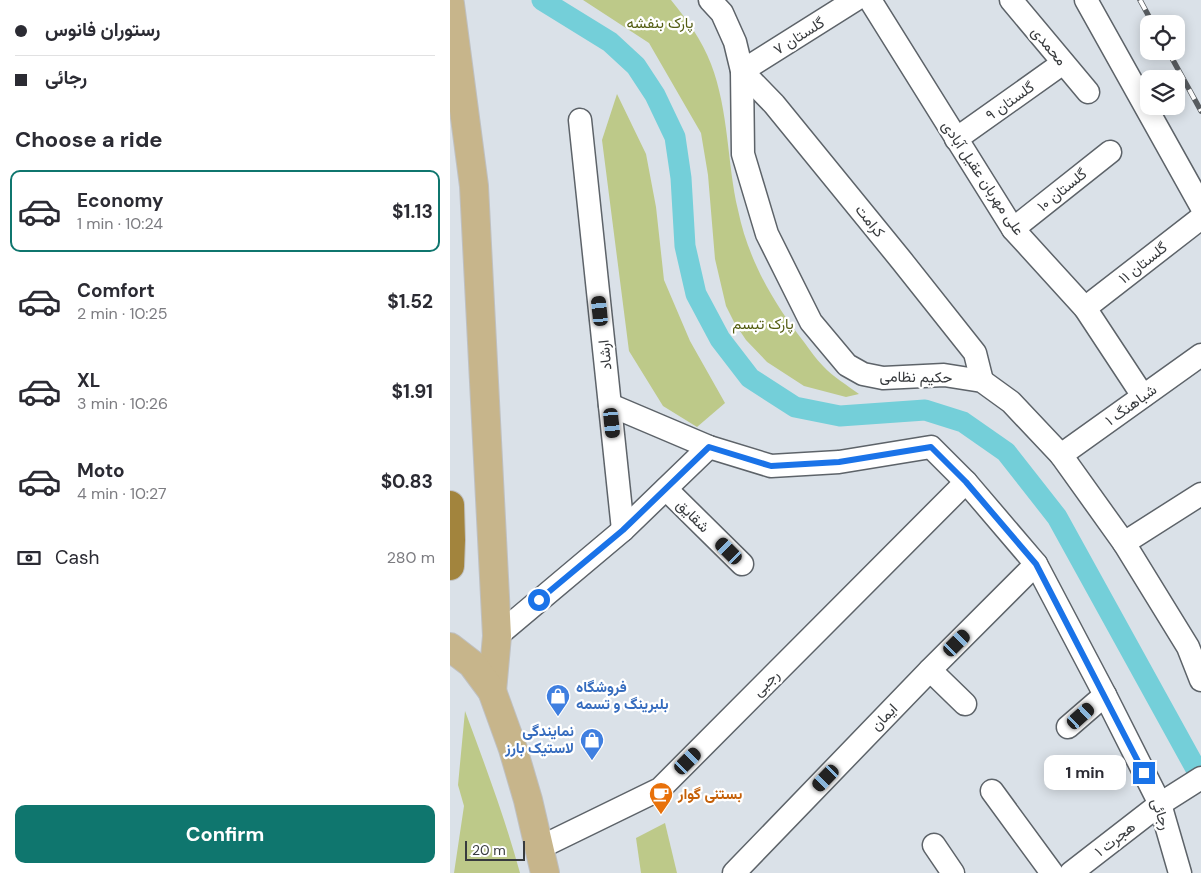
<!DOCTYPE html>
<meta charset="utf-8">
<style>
body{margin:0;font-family:"DM Sans",Vazirmatn,sans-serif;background:#f2f2f3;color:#2b2b33;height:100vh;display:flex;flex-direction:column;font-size:19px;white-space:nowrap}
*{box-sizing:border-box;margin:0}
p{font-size:16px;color:#7c7c81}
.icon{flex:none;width:28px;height:28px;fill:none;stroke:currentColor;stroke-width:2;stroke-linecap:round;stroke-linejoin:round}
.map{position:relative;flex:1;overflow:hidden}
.sheet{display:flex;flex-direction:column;background:#fff;width:450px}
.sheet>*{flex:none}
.top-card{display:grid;align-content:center;height:110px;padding:0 15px;background:#fff}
.tools{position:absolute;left:690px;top:15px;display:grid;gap:10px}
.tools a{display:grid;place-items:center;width:45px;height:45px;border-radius:10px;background:#fff;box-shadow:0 2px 12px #0003;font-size:25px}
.scale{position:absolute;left:15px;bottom:12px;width:60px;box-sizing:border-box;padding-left:5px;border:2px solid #383b3e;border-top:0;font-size:14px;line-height:18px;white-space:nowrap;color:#383b3e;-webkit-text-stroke:4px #fff;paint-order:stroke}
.end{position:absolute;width:22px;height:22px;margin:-11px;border:6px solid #1a73e8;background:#fff;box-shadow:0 0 0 2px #fff}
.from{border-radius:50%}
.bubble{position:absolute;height:35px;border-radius:10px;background:#fff;box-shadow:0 2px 12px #0003;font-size:16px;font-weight:700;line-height:35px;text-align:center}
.car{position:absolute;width:15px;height:30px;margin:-15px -8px;border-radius:6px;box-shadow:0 0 4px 1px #0007;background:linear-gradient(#222 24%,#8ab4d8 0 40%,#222 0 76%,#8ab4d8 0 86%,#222 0)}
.top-card b{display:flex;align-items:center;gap:18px;height:48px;font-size:19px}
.top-card b+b{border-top:1px solid #e1e1e2}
.top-card i{width:12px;height:12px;background:#2b2b33}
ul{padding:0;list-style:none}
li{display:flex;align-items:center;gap:15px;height:82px;margin:0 10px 8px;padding:0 5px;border:2px solid transparent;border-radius:10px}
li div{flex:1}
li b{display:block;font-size:19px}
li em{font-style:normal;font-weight:700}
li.current{border-color:#0f766e}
li>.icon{width:45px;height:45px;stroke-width:1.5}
h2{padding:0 15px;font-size:22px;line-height:60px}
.pay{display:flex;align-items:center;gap:12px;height:55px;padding:0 15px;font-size:19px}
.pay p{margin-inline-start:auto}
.button{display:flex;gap:10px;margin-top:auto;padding:10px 15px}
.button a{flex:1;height:58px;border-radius:10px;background:#0f766e;color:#fff;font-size:20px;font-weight:700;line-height:58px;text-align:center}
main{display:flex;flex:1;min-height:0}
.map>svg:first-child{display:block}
.green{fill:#bdc989}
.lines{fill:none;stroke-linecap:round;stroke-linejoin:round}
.canal{stroke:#74cfd9;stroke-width:21}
.minor-casing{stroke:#5d6369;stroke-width:25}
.major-casing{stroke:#bfc0c1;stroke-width:30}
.highway-casing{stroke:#bfc0c1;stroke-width:30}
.minor{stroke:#fff;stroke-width:22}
.major{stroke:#c7b58b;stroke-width:28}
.highway{stroke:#a2843d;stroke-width:28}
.rail-casing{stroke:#585c60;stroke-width:5.5}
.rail{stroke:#fff;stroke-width:4;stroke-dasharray:11;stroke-linecap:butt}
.route{stroke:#1a73e8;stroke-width:6}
.labels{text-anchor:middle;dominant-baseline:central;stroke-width:4.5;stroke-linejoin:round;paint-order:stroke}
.park-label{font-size:15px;fill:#535d13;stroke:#fff}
.street-label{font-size:15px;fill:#383b3e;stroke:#fff}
.shop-label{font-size:15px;font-weight:bold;fill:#366cbe;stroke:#fff;text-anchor:start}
.food-label{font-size:15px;font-weight:bold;fill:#c56008;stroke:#fff;text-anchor:start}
</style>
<main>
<section class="sheet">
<div class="top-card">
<b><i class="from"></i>رستوران فانوس</b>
<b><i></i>رجائی</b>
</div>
<h2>Choose a ride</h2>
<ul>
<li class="current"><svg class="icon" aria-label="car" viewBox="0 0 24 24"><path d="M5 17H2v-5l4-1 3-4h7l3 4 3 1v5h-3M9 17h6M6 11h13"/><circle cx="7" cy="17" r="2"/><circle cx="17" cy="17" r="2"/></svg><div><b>Economy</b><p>1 min · 10:24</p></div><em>$1.13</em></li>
<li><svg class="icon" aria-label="car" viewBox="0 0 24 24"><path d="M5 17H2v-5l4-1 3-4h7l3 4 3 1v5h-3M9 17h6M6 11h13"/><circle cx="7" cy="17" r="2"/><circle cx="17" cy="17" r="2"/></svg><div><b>Comfort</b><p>2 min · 10:25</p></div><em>$1.52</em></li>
<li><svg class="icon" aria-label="car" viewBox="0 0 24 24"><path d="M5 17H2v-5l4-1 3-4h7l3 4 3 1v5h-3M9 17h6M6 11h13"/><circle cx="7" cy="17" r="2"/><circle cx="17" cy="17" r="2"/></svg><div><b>XL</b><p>3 min · 10:26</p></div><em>$1.91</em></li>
<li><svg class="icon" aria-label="car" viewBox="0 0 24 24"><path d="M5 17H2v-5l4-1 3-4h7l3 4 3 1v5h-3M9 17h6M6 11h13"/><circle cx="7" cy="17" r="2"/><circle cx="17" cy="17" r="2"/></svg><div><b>Moto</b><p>4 min · 10:27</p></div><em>$0.83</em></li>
</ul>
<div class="pay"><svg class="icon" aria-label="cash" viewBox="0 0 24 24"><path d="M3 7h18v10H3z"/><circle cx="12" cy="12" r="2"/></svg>Cash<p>280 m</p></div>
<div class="button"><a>Confirm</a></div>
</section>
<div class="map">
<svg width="751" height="873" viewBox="0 0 751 873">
<rect width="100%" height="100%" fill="#dae1e8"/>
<g class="green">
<path d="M133,0H221C237,20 252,40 261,64C279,111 277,163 288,210C298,259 323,303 354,342C360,350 366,359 373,366C383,377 397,385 409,394L396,397L354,386L317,362L296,340L284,322L276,306L265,259L258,175L251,133L199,43Z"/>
<path d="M167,94L196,154L206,207L214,280L240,341L275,403L247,427L213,406L179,351L152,140Z"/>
<path d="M15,711C35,765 55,818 70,873H4L14,806L8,785Z"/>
<path d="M215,823L227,873H191L186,838Z"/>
</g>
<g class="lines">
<path class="canal" d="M92,0L160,42L186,66L205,95L225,137L231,178L235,246L246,294L270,339L300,378L345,407L390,416L475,410L513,422L556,452L607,517L751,778"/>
<g class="minor-casing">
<g id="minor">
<path d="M260,0L272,13L285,42L292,71L293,154L317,234L361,322L397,365L413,374L433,378L494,375L532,381L561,402L611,455L674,543L738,647L751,680"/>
<path d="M405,0L292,71L324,104L452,261L525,353L532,381"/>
<path d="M420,0L563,229L635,308L693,396"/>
<path d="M561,0L638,92"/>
<path d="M636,0L751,206"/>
<path d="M130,120L173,530"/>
<path d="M506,139L613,63"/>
<path d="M563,229L660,152"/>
<path d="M635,308L751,218"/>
<path d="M160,405L259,447L321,466L389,462L481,447L516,482L586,564L655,695L710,804L730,873"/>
<path d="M611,455L751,355"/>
<path d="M216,489L292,564"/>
<path d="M674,543L751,494"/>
<path d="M47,636L173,530L259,447"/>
<path d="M480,670L515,704"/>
<path d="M618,727L655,695"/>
<path d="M542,791L602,873"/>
<path d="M484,845L503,873"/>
<path d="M89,848L210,789L516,482"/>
<path d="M284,873L480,670L586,564"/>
<path d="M621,873L710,804L751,778"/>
</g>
</g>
<g class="major-casing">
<g id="major">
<path d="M0,4L24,186L47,636L42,691"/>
<path d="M0,647L22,664L42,691L63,749L78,800L95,873"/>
</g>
</g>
<g class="highway-casing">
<path id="highway" d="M0,505L1,540L0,566"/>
</g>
<use href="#minor" class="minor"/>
<use href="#major" class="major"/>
<use href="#highway" class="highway"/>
<g class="rail-casing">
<g id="rail">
<path d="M690,0L703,24"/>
<path d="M718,51L751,111"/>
</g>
</g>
<use href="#rail" class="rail"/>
</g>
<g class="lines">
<path class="route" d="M89,600L173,530L259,447L321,466L389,462L481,447L516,482L586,564L694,773"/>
</g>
<defs>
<g id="shop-pin" transform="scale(1.25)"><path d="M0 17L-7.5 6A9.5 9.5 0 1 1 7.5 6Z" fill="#3f7fe0" stroke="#fff"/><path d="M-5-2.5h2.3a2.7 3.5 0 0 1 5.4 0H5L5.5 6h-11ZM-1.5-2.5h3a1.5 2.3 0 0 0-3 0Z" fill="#fff"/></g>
<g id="cafe-pin" transform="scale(1.25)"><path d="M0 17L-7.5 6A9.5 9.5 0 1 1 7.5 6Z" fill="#e8710a" stroke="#fff"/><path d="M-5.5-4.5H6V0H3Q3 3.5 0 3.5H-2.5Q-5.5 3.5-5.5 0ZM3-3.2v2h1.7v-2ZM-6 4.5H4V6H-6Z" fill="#fff"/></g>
</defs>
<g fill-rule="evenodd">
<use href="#shop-pin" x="108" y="696"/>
<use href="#shop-pin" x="142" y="740"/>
<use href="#cafe-pin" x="211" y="794"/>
</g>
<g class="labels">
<g class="park-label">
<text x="210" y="23">پارک بنفشه</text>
<text x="313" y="324">پارک تبسم</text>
</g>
<g class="street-label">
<text transform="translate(349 36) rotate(-32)">گلستان ۷</text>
<text transform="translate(599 46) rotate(50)">محمدی</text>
<text transform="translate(560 101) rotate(-35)">گلستان ۹</text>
<text transform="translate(533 178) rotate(56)">علی مهربان عقیل آبادی</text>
<text transform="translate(612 190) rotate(-39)">گلستان ۱۰</text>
<text transform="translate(420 221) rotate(51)">کرامت</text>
<text transform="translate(693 263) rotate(-38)">گلستان ۱۱</text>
<text transform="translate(155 355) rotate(-96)">ارشاد</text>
<text transform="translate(466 377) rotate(1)">حکیم نظامی</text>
<text transform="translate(681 405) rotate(-36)">شباهنگ ۱</text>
<text transform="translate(243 516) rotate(45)">شقایق</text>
<text transform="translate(316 683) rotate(-45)">رجبی</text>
<text transform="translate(434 717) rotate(-46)">ایمان</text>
<text transform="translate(711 814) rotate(71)">رجائی</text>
<text transform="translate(665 839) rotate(-38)">هجرت ۱</text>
</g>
<g class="shop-label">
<text x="126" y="687">فروشگاه<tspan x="126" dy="17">بلبرینگ و تسمه</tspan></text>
<text x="124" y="731" text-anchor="end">نمایندگی<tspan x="124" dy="17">لاستیک بارز</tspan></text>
</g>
<g class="food-label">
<text x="228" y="794">بستنی گوار</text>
</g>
</g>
</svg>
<div class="tools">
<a><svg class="icon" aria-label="locate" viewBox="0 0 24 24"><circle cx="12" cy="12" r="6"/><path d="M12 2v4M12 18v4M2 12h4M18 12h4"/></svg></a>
<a><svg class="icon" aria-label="layers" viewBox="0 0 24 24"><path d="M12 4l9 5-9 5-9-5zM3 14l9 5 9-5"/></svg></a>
</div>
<div class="scale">20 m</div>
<i class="end from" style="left:89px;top:600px"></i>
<i class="end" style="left:694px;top:773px"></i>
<div class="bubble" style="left:594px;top:755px;width:82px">1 min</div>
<i class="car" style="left:150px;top:311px;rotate:354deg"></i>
<i class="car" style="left:162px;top:423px;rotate:174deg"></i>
<i class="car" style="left:279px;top:551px;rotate:315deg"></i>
<i class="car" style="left:507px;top:643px;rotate:45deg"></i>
<i class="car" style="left:631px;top:716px;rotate:48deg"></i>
<i class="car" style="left:238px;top:761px;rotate:45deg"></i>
<i class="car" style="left:376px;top:778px;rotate:224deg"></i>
</div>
</main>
